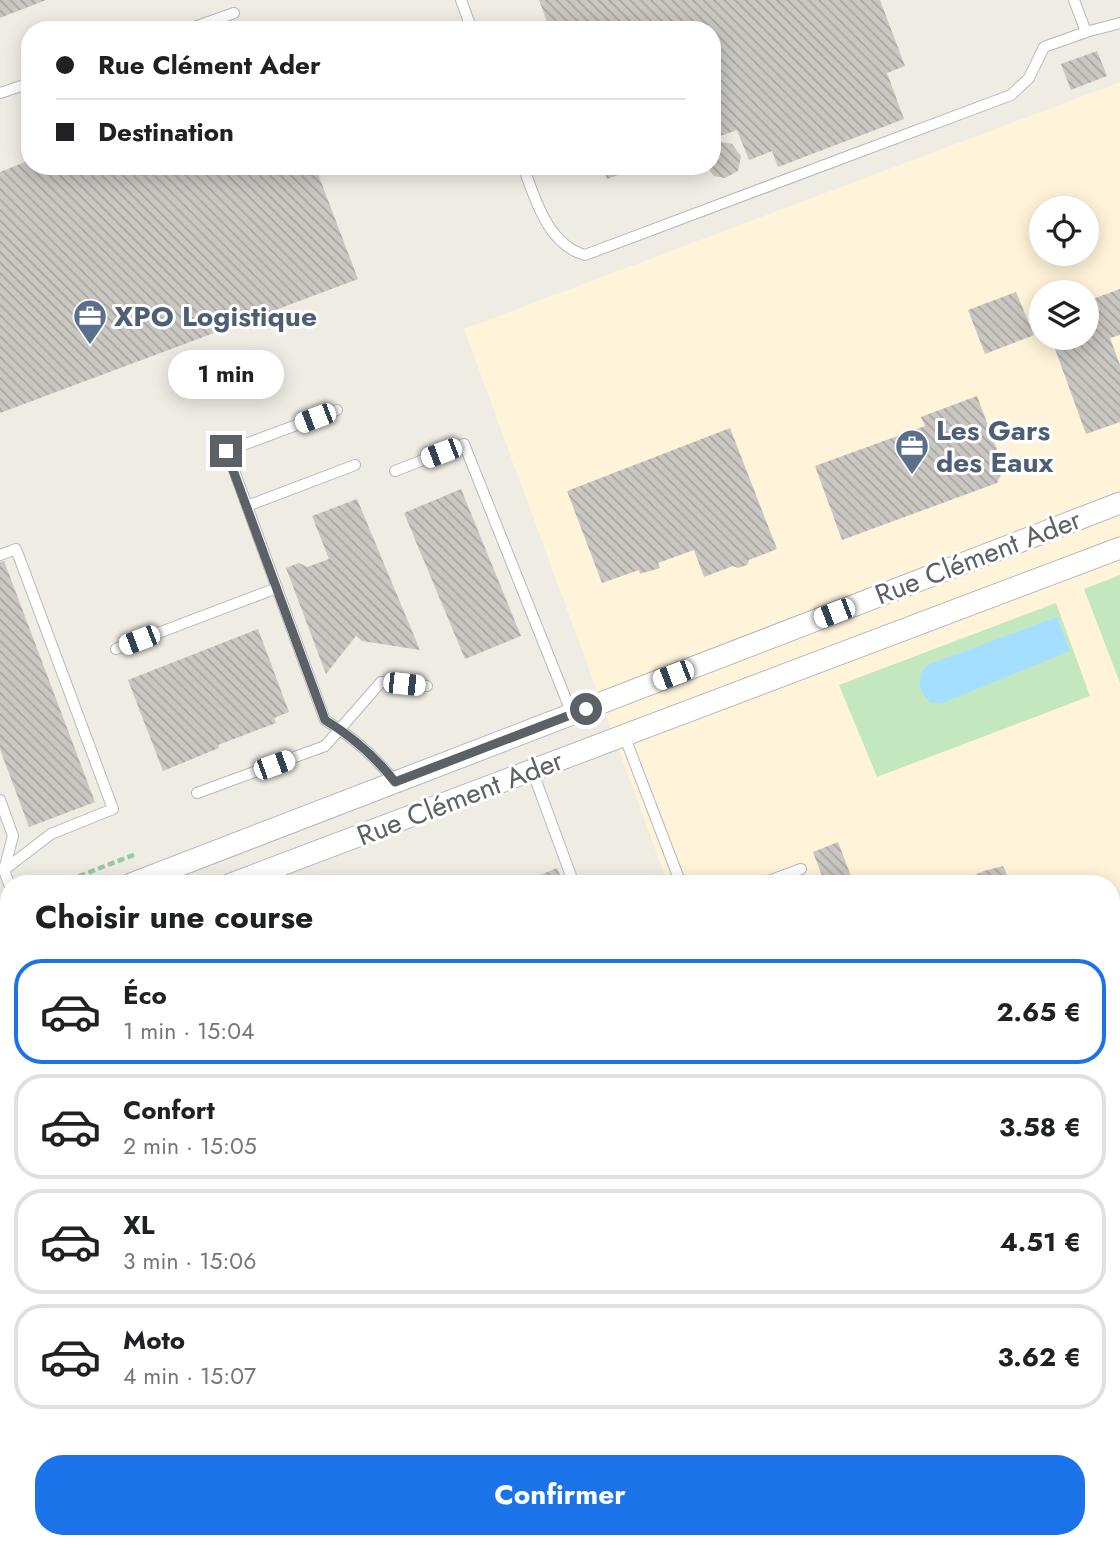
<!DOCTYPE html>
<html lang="fr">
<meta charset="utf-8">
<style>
body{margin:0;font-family:Jost,sans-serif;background:#f2f2f2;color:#202124;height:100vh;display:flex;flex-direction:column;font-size:26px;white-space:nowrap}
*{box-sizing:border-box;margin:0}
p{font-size:23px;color:#757577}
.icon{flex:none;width:38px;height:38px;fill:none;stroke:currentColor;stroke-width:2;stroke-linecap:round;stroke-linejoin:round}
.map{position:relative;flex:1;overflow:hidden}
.drawer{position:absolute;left:0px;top:875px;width:1120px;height:674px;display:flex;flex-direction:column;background:#fff;border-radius:28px 28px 0 0;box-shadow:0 4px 18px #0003}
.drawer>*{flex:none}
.top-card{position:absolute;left:21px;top:21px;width:700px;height:154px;border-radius:28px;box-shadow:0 4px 18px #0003;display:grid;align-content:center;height:154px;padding:0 35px;background:#fff}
.buttons{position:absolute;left:1029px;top:196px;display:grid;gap:14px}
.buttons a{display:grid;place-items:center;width:70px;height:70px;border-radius:50%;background:#fff;box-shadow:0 4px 18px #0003;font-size:35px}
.end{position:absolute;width:32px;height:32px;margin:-16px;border:9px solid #5c6166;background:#fff;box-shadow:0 0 0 4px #fff}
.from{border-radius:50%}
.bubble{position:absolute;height:49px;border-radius:24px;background:#fff;box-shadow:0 4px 18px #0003;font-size:23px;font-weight:700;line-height:49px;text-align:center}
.car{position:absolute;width:21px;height:42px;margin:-21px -10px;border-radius:9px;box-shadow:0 0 5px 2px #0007;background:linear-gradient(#fff 24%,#345 0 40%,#fff 0 76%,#345 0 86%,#fff 0)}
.top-card b{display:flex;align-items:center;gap:24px;height:66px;font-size:26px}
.top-card b+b{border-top:2px solid #e0e0e0}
.top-card i{width:18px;height:18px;background:#202124}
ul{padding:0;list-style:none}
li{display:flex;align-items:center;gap:21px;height:105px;margin:0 14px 10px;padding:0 21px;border:4px solid #e0e0e0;border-radius:28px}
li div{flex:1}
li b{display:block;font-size:26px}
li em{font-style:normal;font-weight:700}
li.on{border-color:#1a73e8}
li>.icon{width:63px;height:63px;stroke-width:1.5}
h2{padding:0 35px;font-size:32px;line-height:84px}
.action{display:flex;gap:14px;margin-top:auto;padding:14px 35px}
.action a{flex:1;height:80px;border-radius:28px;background:#1a73e8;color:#fff;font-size:28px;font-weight:700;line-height:80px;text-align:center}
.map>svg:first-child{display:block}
.commercial{fill:#fff3da;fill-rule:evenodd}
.industrial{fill:url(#industrial-furrows)}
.green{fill:#c3e8c0}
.water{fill:#a5dfff}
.building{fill:url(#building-back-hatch)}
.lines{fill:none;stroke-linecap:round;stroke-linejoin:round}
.service-casing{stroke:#b5b8bc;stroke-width:12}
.minor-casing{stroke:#b5b8bc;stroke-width:23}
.primary-casing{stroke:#f7bc56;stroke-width:33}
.path{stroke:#99c9a2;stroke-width:4.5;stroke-dasharray:7 3.5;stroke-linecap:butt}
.service{stroke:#fff;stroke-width:10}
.minor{stroke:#fff;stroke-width:21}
.primary{stroke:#ffeaaa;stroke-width:32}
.route{stroke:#5c6166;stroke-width:9}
.labels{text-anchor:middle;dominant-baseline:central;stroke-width:6;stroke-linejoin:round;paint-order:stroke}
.service-label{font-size:28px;font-weight:bold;fill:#4e5e75;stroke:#fff;text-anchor:start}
.street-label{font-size:28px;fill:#5c6166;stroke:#fff}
</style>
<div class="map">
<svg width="1120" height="1548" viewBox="0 0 1120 1548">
<defs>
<pattern id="industrial-furrows" width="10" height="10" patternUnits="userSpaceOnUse" patternTransform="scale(1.75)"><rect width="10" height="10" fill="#e0ded9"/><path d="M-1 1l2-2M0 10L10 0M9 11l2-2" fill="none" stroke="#b9b7b4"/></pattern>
<pattern id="building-back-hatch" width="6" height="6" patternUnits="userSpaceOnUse" patternTransform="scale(1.75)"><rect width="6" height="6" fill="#cac7c2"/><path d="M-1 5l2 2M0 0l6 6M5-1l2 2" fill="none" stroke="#a7a5a1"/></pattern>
</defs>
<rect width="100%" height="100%" fill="#efece4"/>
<path class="commercial" d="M1120,82V1114L1111,1117V884H668L464,329ZM1041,208H1087V254H1041ZM1041,292H1087V338H1041Z"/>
<path class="industrial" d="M1120,1114V1548H0V1514L9,1511V1540H1111V1117Z"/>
<g class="green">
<path d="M1120,575V683L1084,589Z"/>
<path d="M1056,603L1090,696L877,777L839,685Z"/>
<path d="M1120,995V1065L1111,1068V999Z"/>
</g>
<path class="water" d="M1057,617L1070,651L943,703H931C917,690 916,679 927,665Z"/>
<g class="building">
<path d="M0,0H46L0,18Z"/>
<path d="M539,0H880L905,66L887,73L904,119L778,167L772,151L749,160L737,130L712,139V30H550Z"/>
<path d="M1097,51L1107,76L1071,90L1061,64Z"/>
<path d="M721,142L732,144L741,156L738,171L725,178L714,176L706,166H712V145Z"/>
<path d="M30,160V166H315L358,279L0,413V172Z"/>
<path d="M602,166H640V167L607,179Z"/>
<path d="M1120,289V335L1110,338L1120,365V422L1086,434L1051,338H1087V301Z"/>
<path d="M1016,292L1034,335L985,354L968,310Z"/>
<path d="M977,396L1004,468L997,483L842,540L815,466L925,426L921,417Z"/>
<path d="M730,428L777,549L749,560L747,565L738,568L733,566L704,577L694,550L658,563L660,568L640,574L639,570L602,583L567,491Z"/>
<path d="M461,489L521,636L465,659L404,513Z"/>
<path d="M357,499L420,650L362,641L356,636L326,674L286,568L299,563L307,567L329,559L312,516Z"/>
<path d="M4,561L95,802L29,827L0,749V562Z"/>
<path d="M258,629L289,712L274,718L276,723L218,745L219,748L163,771L128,680Z"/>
<path d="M838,842L854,884H825L813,852Z"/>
<path d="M1003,866L1011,884L958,882L984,871Z"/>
<path d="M557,868L564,884H518Z"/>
<path d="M9,1327V1404L0,1408V1330Z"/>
<path d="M1120,1417V1548H926L923,1540H1111V1420Z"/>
<path d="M602,1540H686L689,1548H605Z"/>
</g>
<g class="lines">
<g class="service-casing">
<g id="service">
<path d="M461,0L472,30"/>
<path d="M186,30L234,13"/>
<path d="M1086,32L1120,23"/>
<path d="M0,93L30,83"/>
<path d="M523,166C535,199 548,245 585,255L1011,95L1029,78L1044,47L1086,32L1074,0"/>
<path d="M337,410L227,451L325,720C353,737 375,756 395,782"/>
<path d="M395,471L464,444L572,714"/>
<path d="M247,506L355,465"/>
<path d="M0,555L16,549L113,809L51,834L4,870"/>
<path d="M116,649L277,588"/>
<path d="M624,735L681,884"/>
<path d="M532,770L574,884"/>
<path d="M197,793L325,746L381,682L427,686"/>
<path d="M0,800L13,836L4,870L9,884"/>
<path d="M278,866L284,884"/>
<path d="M760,884L801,869"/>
<path d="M0,1011L9,1035"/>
<path d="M0,1226L9,1248"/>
</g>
</g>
<g class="minor-casing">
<g id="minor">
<path d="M131,884L1120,503"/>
<path d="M231,884L1120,548"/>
<path d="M0,934L9,931"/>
<path d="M0,971L9,968"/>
</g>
</g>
<g class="primary-casing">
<g id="primary">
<path d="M1111,1175L1120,1172"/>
<path d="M1111,1230L1120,1227"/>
<path d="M125,1548L147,1540"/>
<path d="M273,1548L294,1540"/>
</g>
</g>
<path class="path" d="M59,884L136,854"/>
<use href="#service" class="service"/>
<use href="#minor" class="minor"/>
<use href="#primary" class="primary"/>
</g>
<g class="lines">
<path class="route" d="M226,451L325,720C353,737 375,756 395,782L586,709"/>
</g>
<defs>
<g id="office-pin" transform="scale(1.75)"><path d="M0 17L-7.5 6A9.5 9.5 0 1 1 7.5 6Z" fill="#5c6f8a" stroke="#fff"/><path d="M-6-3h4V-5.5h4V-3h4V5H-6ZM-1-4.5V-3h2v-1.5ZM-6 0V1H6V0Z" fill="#fff"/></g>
</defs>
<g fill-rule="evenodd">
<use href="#office-pin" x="90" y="316"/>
<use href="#office-pin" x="912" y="446"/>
</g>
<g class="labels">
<g class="service-label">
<text x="114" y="316">XPO Logistique</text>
<text x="936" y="430">Les Gars<tspan x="936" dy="32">des Eaux</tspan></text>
</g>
<g class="street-label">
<text transform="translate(978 557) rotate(-21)">Rue Clément Ader</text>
<text transform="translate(460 798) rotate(-21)">Rue Clément Ader</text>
</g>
</g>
</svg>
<div class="buttons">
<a><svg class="icon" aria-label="locate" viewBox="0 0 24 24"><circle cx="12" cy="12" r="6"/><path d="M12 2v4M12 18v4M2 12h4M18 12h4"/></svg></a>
<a><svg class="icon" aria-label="layers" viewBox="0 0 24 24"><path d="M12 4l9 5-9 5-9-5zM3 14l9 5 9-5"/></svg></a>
</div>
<i class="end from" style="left:586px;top:709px"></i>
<i class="end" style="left:226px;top:451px"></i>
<div class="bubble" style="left:168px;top:350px;width:116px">1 min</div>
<i class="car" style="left:315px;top:418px;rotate:249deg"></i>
<i class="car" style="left:441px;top:453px;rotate:249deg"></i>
<i class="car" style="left:834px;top:613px;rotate:249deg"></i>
<i class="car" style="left:139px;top:640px;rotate:249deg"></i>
<i class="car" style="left:673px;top:675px;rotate:249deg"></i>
<i class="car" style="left:404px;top:684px;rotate:96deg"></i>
<i class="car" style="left:274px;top:765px;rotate:70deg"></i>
<div class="top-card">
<b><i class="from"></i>Rue Clément Ader</b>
<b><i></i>Destination</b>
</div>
<section class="drawer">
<h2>Choisir une course</h2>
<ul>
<li class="on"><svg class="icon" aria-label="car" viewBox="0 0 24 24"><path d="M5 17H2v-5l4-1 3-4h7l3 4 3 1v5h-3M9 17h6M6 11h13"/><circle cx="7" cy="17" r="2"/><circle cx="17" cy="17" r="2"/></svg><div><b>Éco</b><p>1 min · 15:04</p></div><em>2.65 €</em></li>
<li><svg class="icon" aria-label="car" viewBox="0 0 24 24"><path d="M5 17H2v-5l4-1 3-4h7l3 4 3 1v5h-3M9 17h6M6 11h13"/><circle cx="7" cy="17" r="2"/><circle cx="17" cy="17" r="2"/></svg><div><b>Confort</b><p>2 min · 15:05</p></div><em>3.58 €</em></li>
<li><svg class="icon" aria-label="car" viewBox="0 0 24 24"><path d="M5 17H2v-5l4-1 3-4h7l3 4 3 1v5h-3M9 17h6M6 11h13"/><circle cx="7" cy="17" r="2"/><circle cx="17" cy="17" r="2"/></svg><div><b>XL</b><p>3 min · 15:06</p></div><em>4.51 €</em></li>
<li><svg class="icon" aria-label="car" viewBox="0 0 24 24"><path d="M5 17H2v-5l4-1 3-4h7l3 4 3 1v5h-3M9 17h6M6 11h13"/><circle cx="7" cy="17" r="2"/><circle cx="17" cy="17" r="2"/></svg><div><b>Moto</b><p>4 min · 15:07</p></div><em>3.62 €</em></li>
</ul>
<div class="action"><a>Confirmer</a></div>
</section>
</div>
